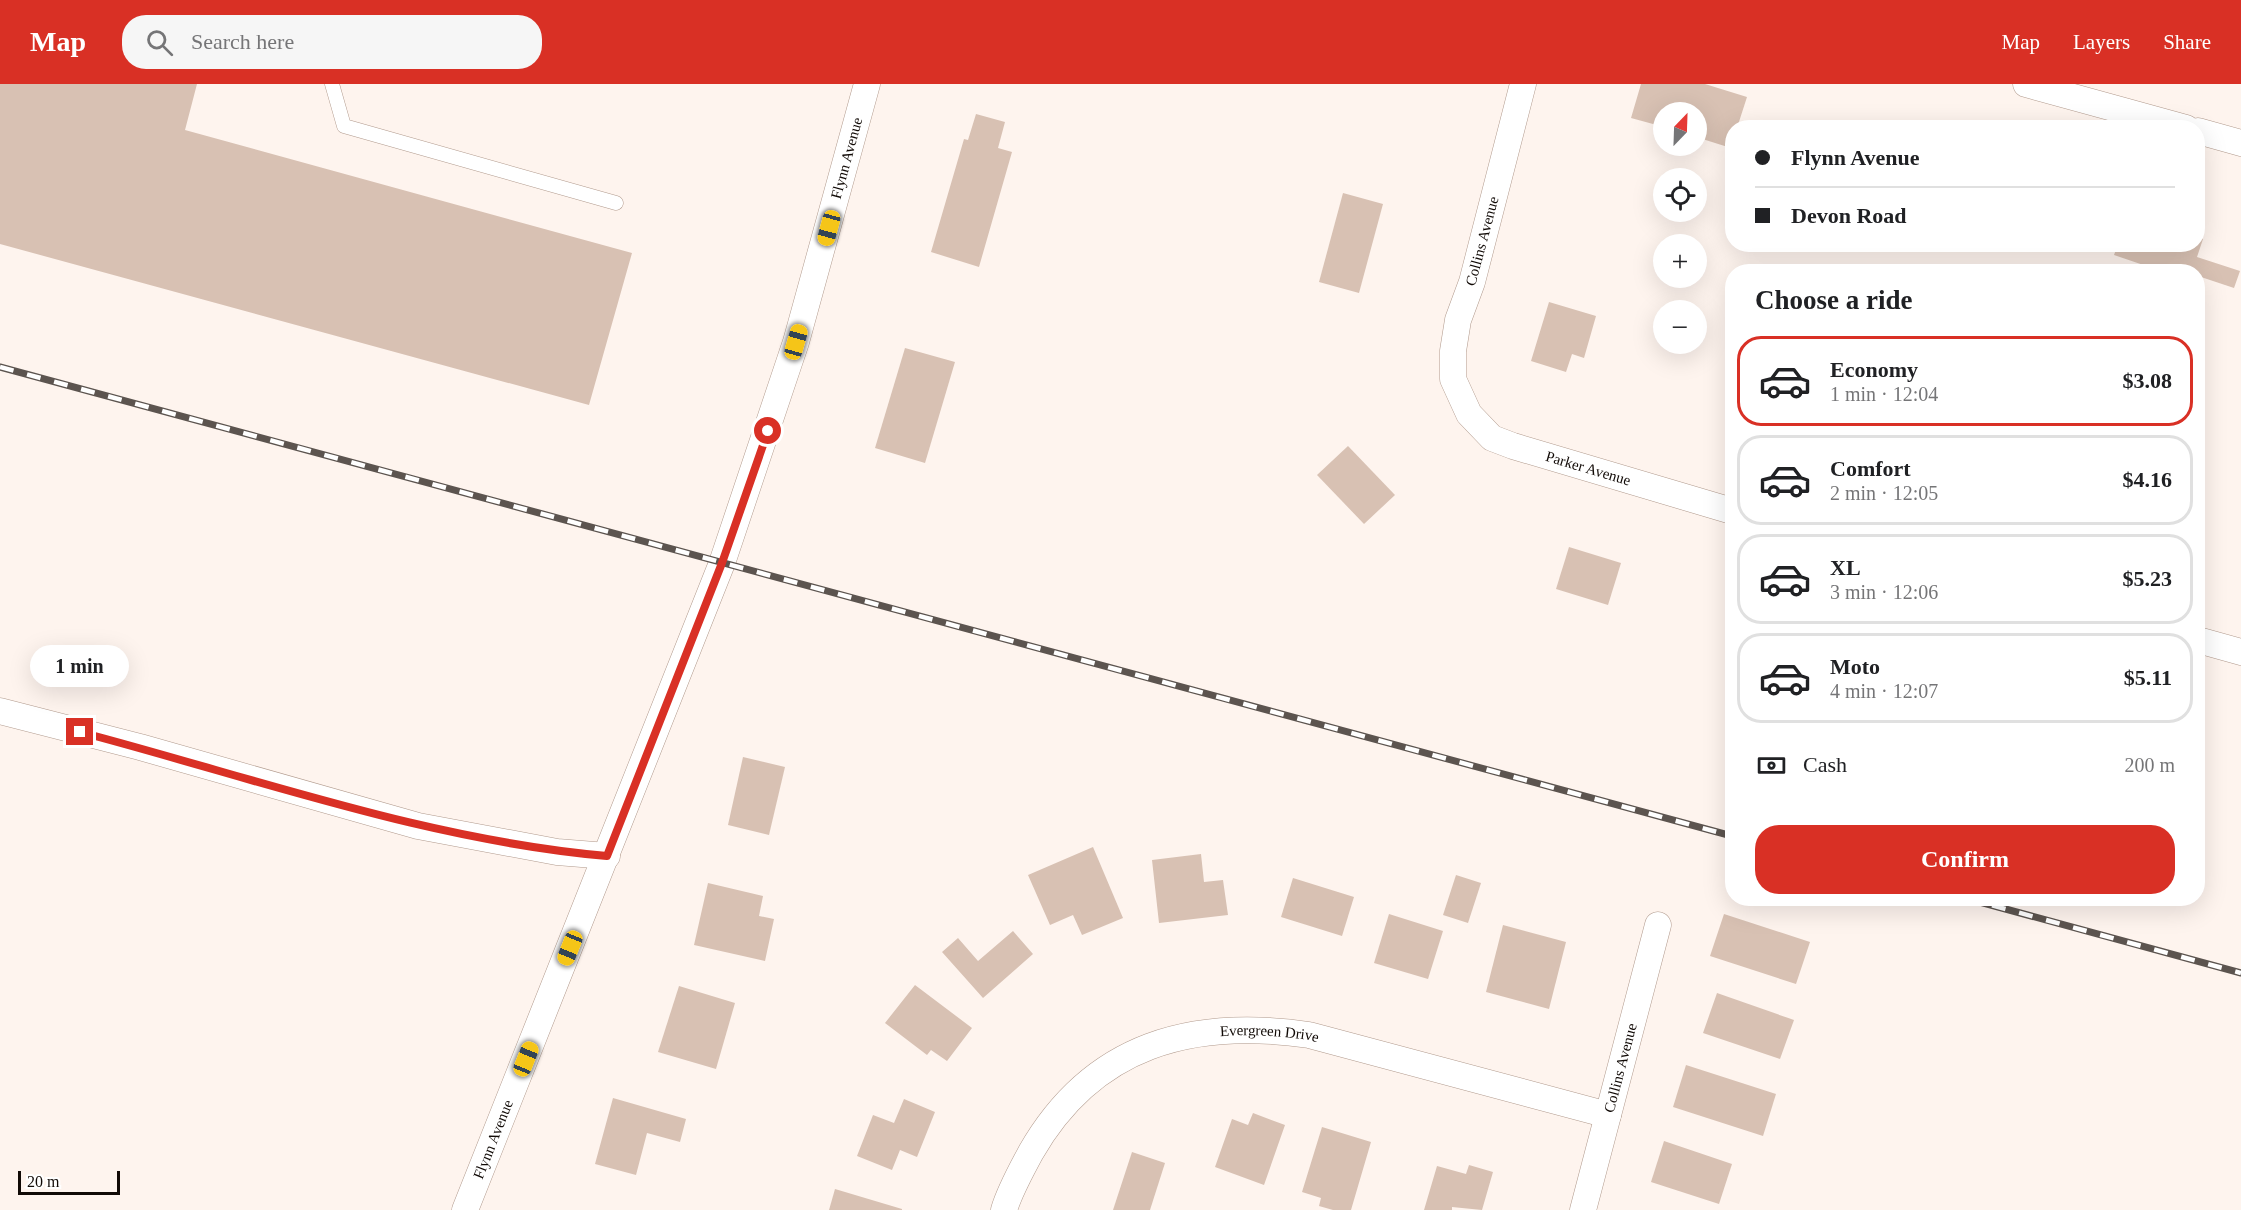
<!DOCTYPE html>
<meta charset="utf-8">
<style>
body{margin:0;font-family:"Times New Roman",serif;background:#f6f6f6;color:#202124;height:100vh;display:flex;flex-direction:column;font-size:22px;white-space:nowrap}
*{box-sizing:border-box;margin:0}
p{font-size:20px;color:#757577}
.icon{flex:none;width:33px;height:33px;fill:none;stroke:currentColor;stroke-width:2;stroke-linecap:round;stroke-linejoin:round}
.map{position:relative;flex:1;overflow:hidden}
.side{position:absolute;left:1725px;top:180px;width:480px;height:642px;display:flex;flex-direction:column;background:#fff;border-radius:24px;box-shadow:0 6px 24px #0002}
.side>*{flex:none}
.guide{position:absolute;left:1725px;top:36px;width:480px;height:132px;border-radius:24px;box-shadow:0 6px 24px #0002;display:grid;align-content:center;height:132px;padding:0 30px;background:#fff}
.needle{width:39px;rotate:23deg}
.buttons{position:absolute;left:1653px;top:18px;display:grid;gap:12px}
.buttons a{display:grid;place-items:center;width:54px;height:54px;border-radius:50%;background:#fff;box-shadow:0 6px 24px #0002;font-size:30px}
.scale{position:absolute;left:18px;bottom:15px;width:102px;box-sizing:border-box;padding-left:6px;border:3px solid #110a06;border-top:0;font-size:16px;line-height:21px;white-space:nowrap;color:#110a06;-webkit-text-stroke:4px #fff;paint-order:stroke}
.end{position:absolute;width:27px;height:27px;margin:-14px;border:8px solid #d93025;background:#fff;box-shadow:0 0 0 3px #fff}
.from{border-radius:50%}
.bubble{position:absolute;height:42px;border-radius:21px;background:#fff;box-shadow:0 6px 24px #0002;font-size:20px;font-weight:700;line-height:42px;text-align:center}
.car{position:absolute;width:18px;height:36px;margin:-18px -9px;border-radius:8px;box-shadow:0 0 4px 2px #0007;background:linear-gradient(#f5c518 24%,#345 0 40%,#f5c518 0 76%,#345 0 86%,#f5c518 0)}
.guide b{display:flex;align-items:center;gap:21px;height:57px;font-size:22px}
.guide b+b{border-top:2px solid #e0e0e0}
.guide i{width:15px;height:15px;background:#202124}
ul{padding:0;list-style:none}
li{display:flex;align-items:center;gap:18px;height:90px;margin:0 12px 9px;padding:0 18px;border:3px solid #e0e0e0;border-radius:24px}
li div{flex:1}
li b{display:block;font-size:22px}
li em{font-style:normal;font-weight:700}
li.current{border-color:#d93025}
li>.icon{width:54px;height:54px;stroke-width:1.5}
h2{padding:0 30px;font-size:27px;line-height:72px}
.pay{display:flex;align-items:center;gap:15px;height:66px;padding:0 30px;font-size:22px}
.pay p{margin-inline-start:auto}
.primary-button{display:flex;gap:12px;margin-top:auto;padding:12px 30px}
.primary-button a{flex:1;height:69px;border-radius:24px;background:#d93025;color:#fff;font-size:24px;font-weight:700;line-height:69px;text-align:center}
header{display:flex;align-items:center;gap:36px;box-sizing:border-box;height:84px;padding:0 30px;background:#d93025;color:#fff}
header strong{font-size:28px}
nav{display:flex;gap:33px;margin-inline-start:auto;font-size:21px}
.search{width:420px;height:54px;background:#f6f6f6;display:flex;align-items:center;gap:15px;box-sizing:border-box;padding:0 21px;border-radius:24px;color:#757577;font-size:22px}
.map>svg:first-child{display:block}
.building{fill:#d8c1b3}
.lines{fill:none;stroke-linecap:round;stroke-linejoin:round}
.lane-casing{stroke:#b19a8d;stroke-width:15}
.street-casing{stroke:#b19a8d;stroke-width:27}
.lane{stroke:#fff;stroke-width:14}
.street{stroke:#fff;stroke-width:26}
.rail-casing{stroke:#5c544f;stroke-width:7}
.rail{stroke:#fff;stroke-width:4.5;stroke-dasharray:14;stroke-linecap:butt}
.route{stroke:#d93025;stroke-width:8}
.labels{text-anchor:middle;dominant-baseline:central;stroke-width:5;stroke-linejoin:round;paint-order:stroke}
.street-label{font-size:15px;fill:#110a06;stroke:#fff}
</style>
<header>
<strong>Map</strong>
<div class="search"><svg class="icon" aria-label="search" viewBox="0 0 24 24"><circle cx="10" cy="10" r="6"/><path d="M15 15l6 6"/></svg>Search here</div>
<nav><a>Map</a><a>Layers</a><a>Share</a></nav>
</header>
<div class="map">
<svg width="2241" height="1126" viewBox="0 0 2241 1126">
<rect width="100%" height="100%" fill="#fef4ee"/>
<g class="building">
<path d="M0,0H197L185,46L632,169L589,321L0,160Z"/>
<path d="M1641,0H1705L1747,13L1737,44H1732L1731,64L1696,53V28H1664V43L1631,34Z"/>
<path d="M976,30L1005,38L998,64L1012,68L979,183L931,168L964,55L968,56Z"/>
<path d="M1343,109L1383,120L1359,209L1319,198Z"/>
<path d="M2198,153L2203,155L2197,173L2240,187L2234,204L2198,192V188H2164L2114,171L2118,160H2198Z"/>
<path d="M1549,218L1596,232L1584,274L1572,270L1566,288L1531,277Z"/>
<path d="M905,264L955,278L925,379L875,364Z"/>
<path d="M1348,362L1395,411L1364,440L1317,391Z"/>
<path d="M1569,463L1621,479L1608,521L1556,505Z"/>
<path d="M743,673L785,683L769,751L728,741Z"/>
<path d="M1093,763L1123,834L1082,851L1073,831L1050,841L1028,791Z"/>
<path d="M1201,770L1204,798L1223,796L1228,831L1159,839L1152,776Z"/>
<path d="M1456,791L1481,799L1468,839L1443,831Z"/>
<path d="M1293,794L1354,813L1342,852L1281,833Z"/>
<path d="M708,799L763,812L759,832L774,835L765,877L694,861Z"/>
<path d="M1389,830L1443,847L1428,895L1374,879Z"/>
<path d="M1724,830L1810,858L1796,900L1710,872Z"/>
<path d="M1503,841L1566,858L1549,925L1486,908Z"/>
<path d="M1013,847L1033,870L983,914L942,868L958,854L978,877Z"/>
<path d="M915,901L972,944L947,977L931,966L927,971L885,939Z"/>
<path d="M679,902L735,919L716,985L658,968Z"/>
<path d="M1717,909L1794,936L1780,975L1703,949Z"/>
<path d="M1686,981L1776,1010L1763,1052L1673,1023Z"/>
<path d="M613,1014L686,1035L680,1058L647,1049L636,1091L595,1080Z"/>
<path d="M904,1015L935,1028L917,1073L900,1066L892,1086L857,1072L873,1031L894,1039Z"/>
<path d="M1253,1029L1285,1041L1264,1101L1215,1083L1232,1035L1248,1041Z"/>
<path d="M1322,1043L1371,1058L1351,1126H1333L1319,1122L1321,1114L1302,1108Z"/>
<path d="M1664,1057L1732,1080L1719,1120L1651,1098Z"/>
<path d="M1132,1068L1165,1079L1150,1126H1113Z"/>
<path d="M1469,1081L1493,1088L1482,1126L1452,1123V1126H1424L1437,1082L1466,1090Z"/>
<path d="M835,1105L902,1125V1126H829Z"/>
</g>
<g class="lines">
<g class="lane-casing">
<path id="lane" d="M332,0L344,42L616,119"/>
</g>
<g class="street-casing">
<g id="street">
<path id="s1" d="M1523,0L1472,198L1458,236L1453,267V295L1469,330L1492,354L1513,362L1732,427"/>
<path d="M2026,0L2186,44"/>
<path d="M2198,47L2241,59"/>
<path d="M2198,556L2241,568"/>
<path d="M0,627L140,663L418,742L557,768L607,772"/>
<path id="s2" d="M465,1126L722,479L796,258L867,0"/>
<path id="s3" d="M1004,1126C1010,1106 1021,1087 1031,1068C1093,960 1192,934 1309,951L1608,1031"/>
<path id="s4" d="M1583,1126L1658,841"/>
</g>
</g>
<use href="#lane" class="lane"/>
<use href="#street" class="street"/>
<g class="rail-casing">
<g id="rail">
<path d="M0,283L1732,752"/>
<path d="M1965,814L2241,889"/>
</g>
</g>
<use href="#rail" class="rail"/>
</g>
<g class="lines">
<path class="route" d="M80,648C255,694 426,756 607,772L722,479L768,347"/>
</g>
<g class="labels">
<g class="street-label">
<text stroke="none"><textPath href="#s2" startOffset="1120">Flynn Avenue</textPath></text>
<text transform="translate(1482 157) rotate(-75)">Collins Avenue</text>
<text stroke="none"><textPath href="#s1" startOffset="477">Parker Avenue</textPath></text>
<text stroke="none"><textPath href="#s3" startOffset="348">Evergreen Drive</textPath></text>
<text stroke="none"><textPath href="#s4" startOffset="147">Collins Avenue</textPath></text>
<text stroke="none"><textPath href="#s2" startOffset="76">Flynn Avenue</textPath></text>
</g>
</g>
</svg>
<div class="buttons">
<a><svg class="needle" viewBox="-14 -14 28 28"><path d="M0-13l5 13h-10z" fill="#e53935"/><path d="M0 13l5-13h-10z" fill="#757577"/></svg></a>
<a><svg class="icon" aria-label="locate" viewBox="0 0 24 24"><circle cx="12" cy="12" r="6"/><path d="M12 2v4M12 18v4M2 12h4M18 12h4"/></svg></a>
<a>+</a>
<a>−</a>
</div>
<div class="scale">20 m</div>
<i class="end from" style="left:768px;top:347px"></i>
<i class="end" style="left:80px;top:648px"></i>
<div class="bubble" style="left:30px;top:561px;width:99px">1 min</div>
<i class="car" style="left:829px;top:144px;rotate:195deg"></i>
<i class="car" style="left:796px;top:258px;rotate:16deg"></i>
<i class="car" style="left:570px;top:864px;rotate:202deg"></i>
<i class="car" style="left:526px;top:975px;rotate:22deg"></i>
<div class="guide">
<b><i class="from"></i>Flynn Avenue</b>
<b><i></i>Devon Road</b>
</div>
<section class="side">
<h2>Choose a ride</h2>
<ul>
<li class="current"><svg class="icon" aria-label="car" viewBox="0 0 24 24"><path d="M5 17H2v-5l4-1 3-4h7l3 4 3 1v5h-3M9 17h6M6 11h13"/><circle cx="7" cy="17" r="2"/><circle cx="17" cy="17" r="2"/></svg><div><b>Economy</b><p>1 min · 12:04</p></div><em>$3.08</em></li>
<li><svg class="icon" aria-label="car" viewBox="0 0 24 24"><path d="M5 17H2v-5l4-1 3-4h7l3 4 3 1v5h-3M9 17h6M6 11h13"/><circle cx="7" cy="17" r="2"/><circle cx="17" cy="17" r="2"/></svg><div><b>Comfort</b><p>2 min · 12:05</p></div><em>$4.16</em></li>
<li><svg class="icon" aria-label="car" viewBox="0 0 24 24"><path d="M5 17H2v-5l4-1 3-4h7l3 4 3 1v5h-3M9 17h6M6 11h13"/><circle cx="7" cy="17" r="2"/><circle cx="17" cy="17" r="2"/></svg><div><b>XL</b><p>3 min · 12:06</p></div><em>$5.23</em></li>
<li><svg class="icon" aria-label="car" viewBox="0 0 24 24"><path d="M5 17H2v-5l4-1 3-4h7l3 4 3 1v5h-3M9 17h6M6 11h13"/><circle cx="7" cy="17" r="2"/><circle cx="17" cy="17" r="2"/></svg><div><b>Moto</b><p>4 min · 12:07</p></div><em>$5.11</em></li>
</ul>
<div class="pay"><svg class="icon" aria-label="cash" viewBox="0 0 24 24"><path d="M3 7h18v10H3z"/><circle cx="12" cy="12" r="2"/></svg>Cash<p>200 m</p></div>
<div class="primary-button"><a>Confirm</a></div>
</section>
</div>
